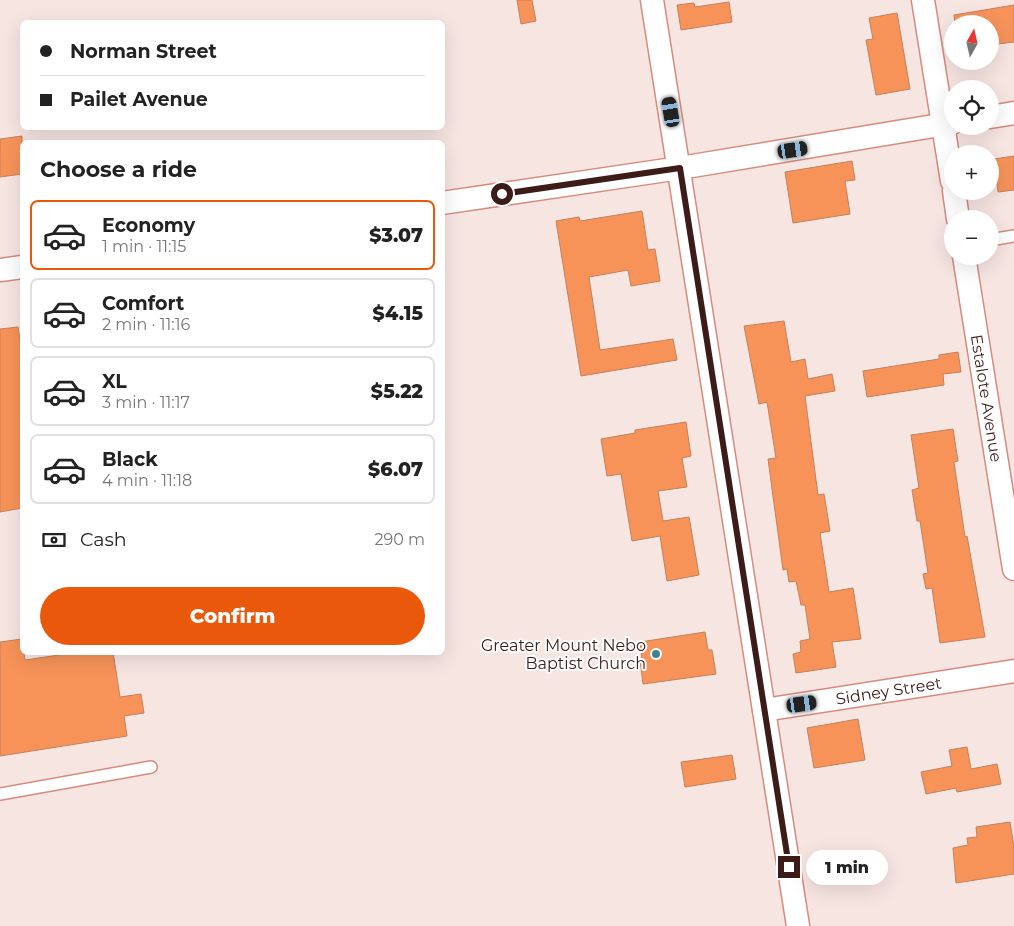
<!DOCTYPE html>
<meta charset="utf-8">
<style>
body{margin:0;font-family:Montserrat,sans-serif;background:#f6f6f6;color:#222;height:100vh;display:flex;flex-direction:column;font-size:19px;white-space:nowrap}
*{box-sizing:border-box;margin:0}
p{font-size:16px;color:#767676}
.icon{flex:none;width:28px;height:28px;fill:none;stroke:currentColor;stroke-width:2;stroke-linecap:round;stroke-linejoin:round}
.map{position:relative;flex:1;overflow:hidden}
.panel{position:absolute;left:20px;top:140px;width:425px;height:515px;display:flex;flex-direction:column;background:#fff;border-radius:8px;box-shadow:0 5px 20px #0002}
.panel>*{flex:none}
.guide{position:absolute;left:20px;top:20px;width:425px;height:110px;border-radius:8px;box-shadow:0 5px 20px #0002;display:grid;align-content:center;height:110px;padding:0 20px;background:#fff}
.needle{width:32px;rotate:8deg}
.controls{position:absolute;left:944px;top:15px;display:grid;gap:10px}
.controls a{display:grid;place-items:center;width:55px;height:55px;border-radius:50%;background:#fff;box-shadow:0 5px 20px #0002;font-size:25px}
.end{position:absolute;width:22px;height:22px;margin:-11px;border:6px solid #3b1c18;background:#fff;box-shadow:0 0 0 2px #fff}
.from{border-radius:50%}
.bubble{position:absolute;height:35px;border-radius:18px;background:#fff;box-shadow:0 5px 20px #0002;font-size:16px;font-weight:800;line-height:35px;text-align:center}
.car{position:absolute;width:15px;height:30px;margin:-15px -8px;border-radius:6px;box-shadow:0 0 4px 1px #0007;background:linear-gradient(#222 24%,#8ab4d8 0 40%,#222 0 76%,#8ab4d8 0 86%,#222 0)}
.guide b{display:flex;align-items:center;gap:18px;height:48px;font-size:19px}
.guide b+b{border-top:1px solid #e0e0e0}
.guide i{width:12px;height:12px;background:#222}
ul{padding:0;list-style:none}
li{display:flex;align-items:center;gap:15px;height:70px;margin:0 10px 8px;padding:0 10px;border:2px solid #e0e0e0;border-radius:8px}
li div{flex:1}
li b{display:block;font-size:19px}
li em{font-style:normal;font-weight:800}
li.on{border-color:#ea580c}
li>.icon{width:45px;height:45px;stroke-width:1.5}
h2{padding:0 20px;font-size:22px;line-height:60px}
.pay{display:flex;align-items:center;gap:12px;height:55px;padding:0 20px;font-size:19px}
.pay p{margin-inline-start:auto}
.action{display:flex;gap:10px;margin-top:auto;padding:10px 20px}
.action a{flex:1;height:58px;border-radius:30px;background:#ea580c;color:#fff;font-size:20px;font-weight:800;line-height:58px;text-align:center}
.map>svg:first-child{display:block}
.building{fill:#f79359;stroke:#c4815c}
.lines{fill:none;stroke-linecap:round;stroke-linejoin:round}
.service-casing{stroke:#d78a7e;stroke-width:14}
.minor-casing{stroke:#d78a7e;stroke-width:25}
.service{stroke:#fff;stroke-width:11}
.minor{stroke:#fff;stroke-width:22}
.route{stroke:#3b1c18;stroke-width:6}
.poi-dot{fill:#3e848f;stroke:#fff;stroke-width:2}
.labels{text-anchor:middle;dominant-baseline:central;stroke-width:4;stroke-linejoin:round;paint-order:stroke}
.street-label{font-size:16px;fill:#3b1c18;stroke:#fff}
.poi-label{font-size:16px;fill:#3b1c18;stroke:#fff;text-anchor:end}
</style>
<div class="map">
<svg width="1014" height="926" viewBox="0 0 1014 926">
<rect width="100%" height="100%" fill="#f7e5e2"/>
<g class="building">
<path d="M517,0H532L536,21L521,24Z"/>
<path d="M729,2L732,22L681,30L677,5L694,3L695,7Z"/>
<path d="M1014,5V42L990,45V24H955L954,15Z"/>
<path d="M897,13L910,89L876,95L866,40L873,39L869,18Z"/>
<path d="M22,136V174L0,177V139Z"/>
<path d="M1014,156V190L998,192L994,159Z"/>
<path d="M852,161L855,180L845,181L850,214L793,223L785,172Z"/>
<path d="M642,211L648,250L655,249L660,281L631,286L628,270L589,277L600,350L673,339L677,360L581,376L556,221L579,217L580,221Z"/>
<path d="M784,321L791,362L805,359L808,379L832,374L835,391L805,396L818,495L824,494L830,531L820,533L829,592L853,588L861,639L832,642L836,667L796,673L793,654L801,652L800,641L810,639L805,605H801L796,581L789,582L787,569L783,570L768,459L776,458L767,402L759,404L744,326Z"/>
<path d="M18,327L22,352V508L0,512V329Z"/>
<path d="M958,352L961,372L943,374L944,385L867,397L863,371L939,359V355Z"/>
<path d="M686,422L691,456L682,458L687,487L658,491L663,521L689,517L699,575L667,581L660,536L632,541L621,474L607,476L601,439L635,433V430Z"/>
<path d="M953,429L958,461L954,462L965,537L967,536L985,637L940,643L932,588L926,589L923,574L928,573L920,521H917L912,490L919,488L911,435Z"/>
<path d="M705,632L708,650H712L716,674L643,684L640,660L642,659L640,642Z"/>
<path d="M22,639V652H24L25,660L59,655L58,652H113L120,697L141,694L144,713L124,716L127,736L0,756V642Z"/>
<path d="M858,719L865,760L814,768L807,728Z"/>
<path d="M967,747L971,769L997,764L1001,784L957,792L956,788L926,794L921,772L952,766L949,750Z"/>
<path d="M732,755L736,779L685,787L681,762Z"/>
<path d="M1010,822L1014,847V874L956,883L953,848L968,845L967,838L977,837L976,827Z"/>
</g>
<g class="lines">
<g class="service-casing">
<g id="service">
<path d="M990,240L1014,236"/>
<path d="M0,794L151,767"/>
</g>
</g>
<g class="minor-casing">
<g id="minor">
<path d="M652,0L798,926"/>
<path d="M923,0L952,181"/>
<path d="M990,117L1014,113"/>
<path d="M954,191L958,219"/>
<path d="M442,203L680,168L952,123"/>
<path id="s1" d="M964,256L1014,569"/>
<path d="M0,270L22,267"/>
<path id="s2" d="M764,710L1014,671"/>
</g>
</g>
<use href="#service" class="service"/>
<use href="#minor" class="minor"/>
</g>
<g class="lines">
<path class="route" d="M502,194L680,168L789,867"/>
</g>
<circle class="poi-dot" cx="656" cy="654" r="5"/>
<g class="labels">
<g class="street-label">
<text stroke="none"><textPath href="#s1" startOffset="144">Estalote Avenue</textPath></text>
<text stroke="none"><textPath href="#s2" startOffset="126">Sidney Street</textPath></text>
</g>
<g class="poi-label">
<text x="646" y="645">Greater Mount Nebo<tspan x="646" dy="18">Baptist Church</tspan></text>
</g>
</g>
</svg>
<div class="controls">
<a><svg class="needle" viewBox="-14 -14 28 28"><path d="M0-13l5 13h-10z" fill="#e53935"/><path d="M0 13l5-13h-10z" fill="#767676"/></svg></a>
<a><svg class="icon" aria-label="locate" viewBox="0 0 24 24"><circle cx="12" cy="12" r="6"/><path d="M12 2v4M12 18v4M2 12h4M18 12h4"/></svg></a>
<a>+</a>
<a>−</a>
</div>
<i class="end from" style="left:502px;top:194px"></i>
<i class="end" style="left:789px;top:867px"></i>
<div class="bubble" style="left:806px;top:850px;width:82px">1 min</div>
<i class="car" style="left:671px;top:112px;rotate:350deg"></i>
<i class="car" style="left:793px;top:150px;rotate:81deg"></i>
<i class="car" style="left:802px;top:704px;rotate:82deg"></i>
<div class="guide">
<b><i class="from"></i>Norman Street</b>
<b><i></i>Pailet Avenue</b>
</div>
<section class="panel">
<h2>Choose a ride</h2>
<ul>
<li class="on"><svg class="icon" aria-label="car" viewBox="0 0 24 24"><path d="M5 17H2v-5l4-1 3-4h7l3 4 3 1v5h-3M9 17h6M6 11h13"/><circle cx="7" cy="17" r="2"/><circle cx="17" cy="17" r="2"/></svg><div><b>Economy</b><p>1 min · 11:15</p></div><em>$3.07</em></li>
<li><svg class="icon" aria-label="car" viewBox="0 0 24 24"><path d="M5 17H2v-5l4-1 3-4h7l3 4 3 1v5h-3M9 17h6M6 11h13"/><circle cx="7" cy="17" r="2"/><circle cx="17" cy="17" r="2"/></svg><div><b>Comfort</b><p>2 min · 11:16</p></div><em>$4.15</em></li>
<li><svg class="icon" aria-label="car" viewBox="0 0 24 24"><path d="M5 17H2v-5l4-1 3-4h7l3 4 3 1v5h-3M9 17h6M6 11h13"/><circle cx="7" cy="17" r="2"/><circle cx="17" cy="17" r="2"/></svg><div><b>XL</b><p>3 min · 11:17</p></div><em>$5.22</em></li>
<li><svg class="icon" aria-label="car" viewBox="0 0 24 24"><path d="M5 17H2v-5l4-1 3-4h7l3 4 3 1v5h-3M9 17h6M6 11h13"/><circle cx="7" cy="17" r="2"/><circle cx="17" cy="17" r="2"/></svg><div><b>Black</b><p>4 min · 11:18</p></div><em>$6.07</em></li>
</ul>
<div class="pay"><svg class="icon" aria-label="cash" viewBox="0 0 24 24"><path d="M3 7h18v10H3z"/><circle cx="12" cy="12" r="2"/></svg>Cash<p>290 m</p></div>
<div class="action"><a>Confirm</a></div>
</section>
</div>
